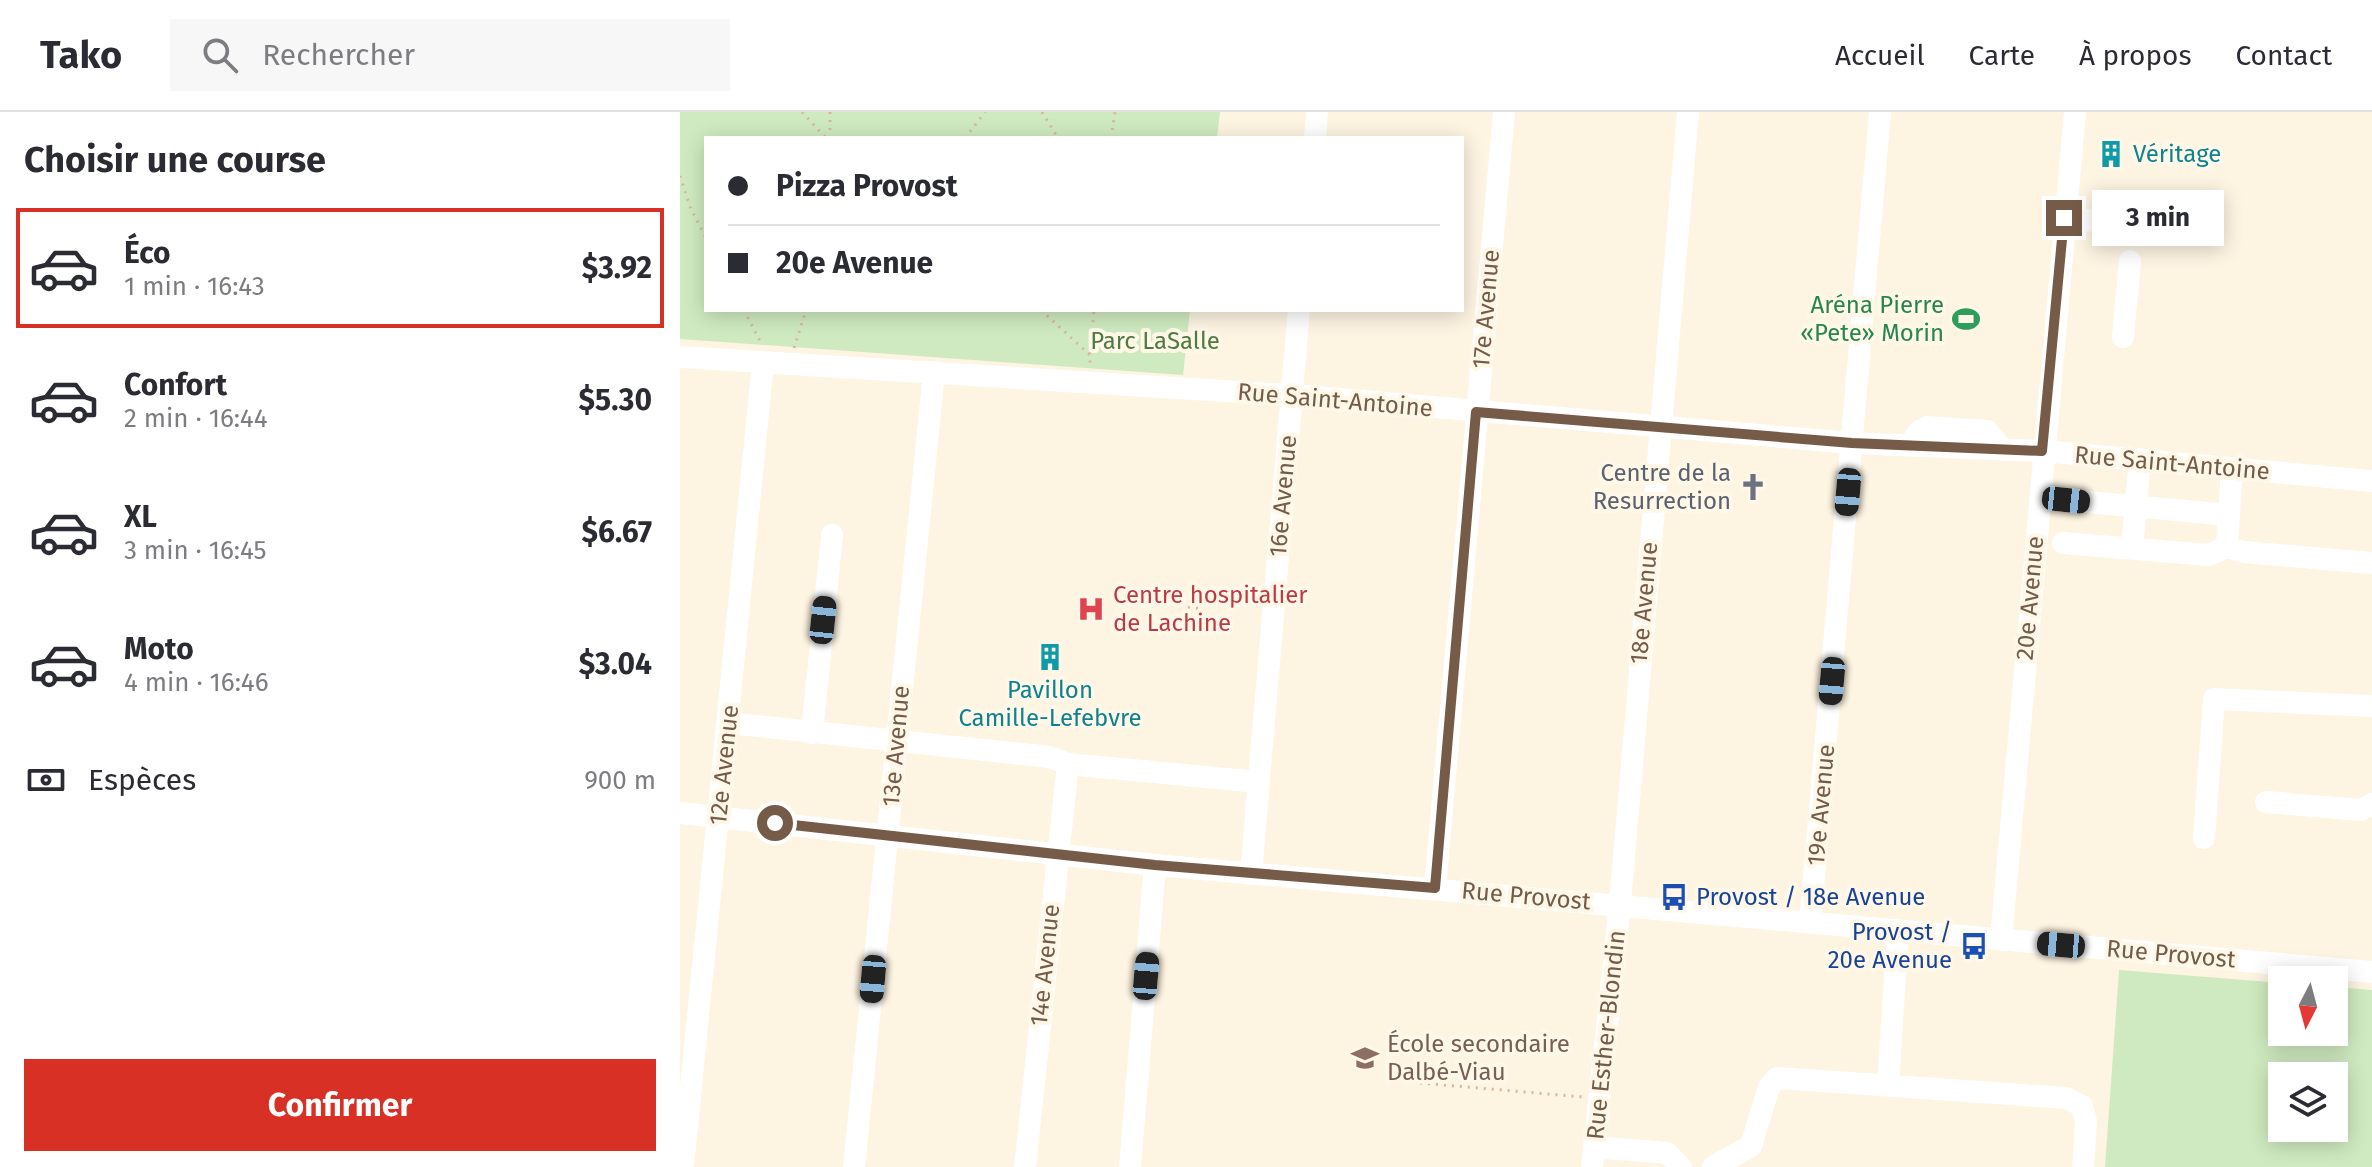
<!DOCTYPE html>
<html lang="fr">
<meta charset="utf-8">
<style>
body{margin:0;font-family:"Fira Sans",sans-serif;background:#f7f7f7;color:#2b2b33;height:100vh;display:flex;flex-direction:column;font-size:30px;white-space:nowrap}
*{box-sizing:border-box;margin:0}
p{font-size:26px;color:#7c7c81}
.icon{flex:none;width:44px;height:44px;fill:none;stroke:currentColor;stroke-width:2;stroke-linecap:round;stroke-linejoin:round}
.map{position:relative;flex:1;overflow:hidden}
.details{display:flex;flex-direction:column;background:#fff;width:680px}
.details>*{flex:none}
.hud{position:absolute;left:24px;top:24px;width:760px;height:176px;border-radius:0px;box-shadow:0 4px 20px #0003;display:grid;align-content:center;height:176px;padding:0 24px;background:#fff}
.needle{width:52px;rotate:186deg}
.controls{position:absolute;left:1588px;top:854px;display:grid;gap:16px}
.controls a{display:grid;place-items:center;width:80px;height:80px;border-radius:0px;background:#fff;box-shadow:0 4px 20px #0003;font-size:40px}
.end{position:absolute;width:36px;height:36px;margin:-18px;border:10px solid #755b48;background:#fff;box-shadow:0 0 0 4px #fff}
.from{border-radius:50%}
.bubble{position:absolute;height:56px;border-radius:0px;background:#fff;box-shadow:0 4px 20px #0003;font-size:26px;font-weight:700;line-height:56px;text-align:center}
.car{position:absolute;width:24px;height:48px;margin:-24px -12px;border-radius:10px;box-shadow:0 0 6px 2px #0007;background:linear-gradient(#222 24%,#8ab4d8 0 40%,#222 0 76%,#8ab4d8 0 86%,#222 0)}
.hud b{display:flex;align-items:center;gap:28px;height:76px;font-size:30px}
.hud b+b{border-top:2px solid #e1e1e2}
.hud i{width:20px;height:20px;background:#2b2b33}
ul{padding:0;list-style:none}
li{display:flex;align-items:center;gap:24px;height:120px;margin:0 16px 12px;padding:0 8px;border:4px solid transparent;border-radius:0px}
li div{flex:1}
li b{display:block;font-size:30px}
li em{font-style:normal;font-weight:700}
li.on{border-color:#d93025}
li>.icon{width:72px;height:72px;stroke-width:1.5}
h2{padding:0 24px;font-size:36px;line-height:96px}
.pay{display:flex;align-items:center;gap:20px;height:88px;padding:0 24px;font-size:30px}
.pay p{margin-inline-start:auto}
.primary-button{display:flex;gap:16px;margin-top:auto;padding:16px 24px}
.primary-button a{flex:1;height:92px;border-radius:0px;background:#d93025;color:#fff;font-size:32px;font-weight:700;line-height:92px;text-align:center}
header{display:flex;align-items:center;gap:48px;box-sizing:border-box;height:112px;padding:0 40px;background:#fff;border-bottom:2px solid #e1e1e2}
header strong{font-size:38px}
nav{display:flex;gap:44px;margin-inline-start:auto;font-size:28px}
.search{width:560px;height:72px;background:#f7f7f7;display:flex;align-items:center;gap:20px;box-sizing:border-box;padding:0 28px;border-radius:0px;color:#7c7c81;font-size:30px}
main{display:flex;flex:1;min-height:0}
.map>svg:first-child{display:block}
.green{fill:#cfeac0;fill-rule:evenodd}
.lines{fill:none;stroke-linecap:round;stroke-linejoin:round}
.path{stroke:#d7b79c;stroke-width:3;stroke-dasharray:2 6;stroke-linecap:butt}
.minor{stroke:#fff;stroke-width:22}
.route{stroke:#755b48;stroke-width:10}
.labels{text-anchor:middle;dominant-baseline:central;stroke-width:8;stroke-linejoin:round;paint-order:stroke}
.culture-label{font-size:24px;fill:#0d838f;stroke:#fff8e9;text-anchor:start}
.leisure-label{font-size:24px;fill:#27864d;stroke:#fff8e9;text-anchor:end}
.street-label{font-size:24px;fill:#755b48;stroke:#fff8e9}
.park-label{font-size:24px;fill:#4d7b40;stroke:#fff8e9}
.worship-label{font-size:24px;fill:#5b616d;stroke:#fff8e9;text-anchor:end}
.health-label{font-size:24px;fill:#be3a42;stroke:#fff8e9;text-anchor:start}
.transit-label{font-size:24px;fill:#164399;stroke:#fff8e9;text-anchor:start}
.education-label{font-size:24px;fill:#785e54;stroke:#fff8e9;text-anchor:start}
</style>
<header>
<strong>Tako</strong>
<div class="search"><svg class="icon" aria-label="search" viewBox="0 0 24 24"><circle cx="10" cy="10" r="6"/><path d="M15 15l6 6"/></svg>Rechercher</div>
<nav><a>Accueil</a><a>Carte</a><a>À propos</a><a>Contact</a></nav>
</header>
<main>
<section class="details">
<h2>Choisir une course</h2>
<ul>
<li class="on"><svg class="icon" aria-label="car" viewBox="0 0 24 24"><path d="M5 17H2v-5l4-1 3-4h7l3 4 3 1v5h-3M9 17h6M6 11h13"/><circle cx="7" cy="17" r="2"/><circle cx="17" cy="17" r="2"/></svg><div><b>Éco</b><p>1 min · 16:43</p></div><em>$3.92</em></li>
<li><svg class="icon" aria-label="car" viewBox="0 0 24 24"><path d="M5 17H2v-5l4-1 3-4h7l3 4 3 1v5h-3M9 17h6M6 11h13"/><circle cx="7" cy="17" r="2"/><circle cx="17" cy="17" r="2"/></svg><div><b>Confort</b><p>2 min · 16:44</p></div><em>$5.30</em></li>
<li><svg class="icon" aria-label="car" viewBox="0 0 24 24"><path d="M5 17H2v-5l4-1 3-4h7l3 4 3 1v5h-3M9 17h6M6 11h13"/><circle cx="7" cy="17" r="2"/><circle cx="17" cy="17" r="2"/></svg><div><b>XL</b><p>3 min · 16:45</p></div><em>$6.67</em></li>
<li><svg class="icon" aria-label="car" viewBox="0 0 24 24"><path d="M5 17H2v-5l4-1 3-4h7l3 4 3 1v5h-3M9 17h6M6 11h13"/><circle cx="7" cy="17" r="2"/><circle cx="17" cy="17" r="2"/></svg><div><b>Moto</b><p>4 min · 16:46</p></div><em>$3.04</em></li>
</ul>
<div class="pay"><svg class="icon" aria-label="cash" viewBox="0 0 24 24"><path d="M3 7h18v10H3z"/><circle cx="12" cy="12" r="2"/></svg>Espèces<p>900 m</p></div>
<div class="primary-button"><a>Confirmer</a></div>
</section>
<div class="map">
<svg width="1692" height="1055" viewBox="0 0 1692 1055">
<rect width="100%" height="100%" fill="#fdf4e2"/>
<g class="green">
<path d="M0,0H540L537,26H26V198H510L503,263L0,227Z"/>
<path d="M1439,858L1602,871V920H1654V875L1692,878V1055H1425ZM1602,964H1654V1016H1602Z"/>
</g>
<g class="lines">
<g class="path">
<path d="M122,0L146,26"/>
<path d="M362,0L378,26"/>
<path d="M150,26V0"/>
<path d="M285,26L305,0"/>
<path d="M431,26L435,0"/>
<path d="M0,64L11,97L26,126"/>
<path d="M64,198L81,231"/>
<path d="M361,198L410,243V254"/>
<path d="M114,236L126,198"/>
<path d="M410,242L414,198"/>
<path d="M508,495L524,497"/>
<path d="M740,971L903,985"/>
</g>
<g class="minor">
<path d="M635,26L637,0"/>
<path d="M1384,106L1489,116L1491,94"/>
<path d="M1443,225L1450,149"/>
<path d="M0,245L625,284L1172,331L1362,339L1692,369"/>
<path d="M1230,333L1239,319L1247,315L1307,319L1324,338"/>
<path d="M1386,388L1549,403"/>
<path d="M1383,431L1529,443L1547,435L1552,356"/>
<path d="M1547,435L1564,440L1692,451"/>
<path d="M1452,436L1460,347"/>
<path d="M49,611L370,645L388,652L579,670"/>
<path d="M132,621L152,423"/>
<path d="M1586,690L1681,698L1692,692"/>
<path d="M0,701L475,753L1692,860"/>
<path d="M1524,726L1534,587L1692,594"/>
<path d="M571,762L619,198"/>
<path d="M755,776L824,0"/>
<path d="M1130,811L1200,0"/>
<path d="M1321,828L1395,0"/>
<path d="M1208,973L1218,819"/>
<path d="M914,1035L987,1041L1001,1055"/>
<path d="M3,1055L83,251"/>
<path d="M174,1055L254,260"/>
<path d="M345,1055L388,652"/>
<path d="M450,1055L475,753"/>
<path d="M912,1055L940,792L1008,0"/>
<path d="M1033,1055L1071,1034L1089,975L1097,966L1386,986L1402,994L1406,1010L1403,1055"/>
</g>
</g>
<g class="lines">
<path class="route" d="M95,711L475,753L755,776L796,300L1172,331L1362,339L1384,106"/>
</g>
<defs>
<g id="building-bare" transform="scale(2.16)"><path d="M-4-6H4V6H1V3H-1V6H-4ZM-2.5-4.3h1.7v1.8h-1.7ZM.8-4.3h1.7v1.8H.8ZM-2.5-1h1.7V.8h-1.7ZM.8-1h1.7V.8H.8Z" fill="#0f9aa8" stroke="#fff8e9" stroke-width="2.5" paint-order="stroke"/></g>
<g id="stadium-bare" transform="scale(2.16)"><path d="M0-5a6.5 5 0 1 0 0 10a6.5 5 0 1 0 0-10ZM-3.5-1.8h7v3.6h-7Z" fill="#2e9e5b" stroke="#fff8e9" stroke-width="2.5" paint-order="stroke"/></g>
<g id="church-bare" transform="scale(2.16)"><path d="M-1.2-6h2.4v3.5h3.3v2.4h-3.3V6h-2.4V-.1h-3.3v-2.4h3.3Z" fill="#6b7280" stroke="#fff8e9" stroke-width="2.5" paint-order="stroke"/></g>
<g id="hospital-bare" transform="scale(2.16)"><path d="M-5-5h3v3.5h4V-5h3V5h-3V1.5h-4V5h-3Z" fill="#e0444e" stroke="#fff8e9" stroke-width="2.5" paint-order="stroke"/></g>
<g id="bus-bare" transform="scale(2.16)"><path d="M-5-6H5V4H4V6H2V4H-2V6H-4V4H-5ZM-3.5-4V0h7V-4ZM-3.5 1.2v1.5H-2V1.2ZM2 1.2v1.5H3.5V1.2Z" fill="#1a4fb4" stroke="#fff8e9" stroke-width="2.5" paint-order="stroke"/></g>
<g id="school-bare" transform="scale(2.16)"><path d="M0-5L7-2L0 1L-7-2ZM-4 1L0 2.5L4 1V4Q0 6-4 4Z" fill="#8d6e63" stroke="#fff8e9" stroke-width="2.5" paint-order="stroke"/></g>
</defs>
<g fill-rule="evenodd">
<use href="#building-bare" x="1431" y="42"/>
<use href="#stadium-bare" x="1286" y="207"/>
<use href="#church-bare" x="1073" y="375"/>
<use href="#hospital-bare" x="411" y="497"/>
<use href="#building-bare" x="370" y="545"/>
<use href="#bus-bare" x="994" y="785"/>
<use href="#bus-bare" x="1294" y="834"/>
<use href="#school-bare" x="685" y="946"/>
</g>
<g class="labels">
<g class="culture-label">
<text x="1453" y="42">Véritage</text>
<text x="370" y="578" text-anchor="middle">Pavillon<tspan x="370" dy="28">Camille-Lefebvre</tspan></text>
</g>
<g class="leisure-label">
<text x="1264" y="193">Aréna Pierre<tspan x="1264" dy="28">«Pete» Morin</tspan></text>
</g>
<g class="street-label">
<text transform="translate(806 197) rotate(-85)">17e Avenue</text>
<text transform="translate(655 288) rotate(5)">Rue Saint-Antoine</text>
<text transform="translate(1492 351) rotate(5)">Rue Saint-Antoine</text>
<text transform="translate(603 384) rotate(-85)">16e Avenue</text>
<text transform="translate(1350 486) rotate(-85)">20e Avenue</text>
<text transform="translate(964 491) rotate(-85)">18e Avenue</text>
<text transform="translate(216 634) rotate(-85)">13e Avenue</text>
<text transform="translate(44 653) rotate(-84)">12e Avenue</text>
<text transform="translate(1141 693) rotate(-85)">19e Avenue</text>
<text transform="translate(846 784) rotate(5)">Rue Provost</text>
<text transform="translate(1491 842) rotate(5)">Rue Provost</text>
<text transform="translate(365 853) rotate(-84)">14e Avenue</text>
<text transform="translate(926 923) rotate(-84)">Rue Esther-Blondin</text>
</g>
<g class="park-label">
<text x="475" y="229">Parc LaSalle</text>
</g>
<g class="worship-label">
<text x="1051" y="361">Centre de la<tspan x="1051" dy="28">Resurrection</tspan></text>
</g>
<g class="health-label">
<text x="433" y="483">Centre hospitalier<tspan x="433" dy="28">de Lachine</tspan></text>
</g>
<g class="transit-label">
<text x="1016" y="785">Provost / 18e Avenue</text>
<text x="1272" y="820" text-anchor="end">Provost /<tspan x="1272" dy="28">20e Avenue</tspan></text>
</g>
<g class="education-label">
<text x="707" y="932">École secondaire<tspan x="707" dy="28">Dalbé-Viau</tspan></text>
</g>
</g>
</svg>
<div class="controls">
<a><svg class="needle" viewBox="-14 -14 28 28"><path d="M0-13l5 13h-10z" fill="#e53935"/><path d="M0 13l5-13h-10z" fill="#7c7c81"/></svg></a>
<a><svg class="icon" aria-label="layers" viewBox="0 0 24 24"><path d="M12 4l9 5-9 5-9-5zM3 14l9 5 9-5"/></svg></a>
</div>
<i class="end from" style="left:95px;top:711px"></i>
<i class="end" style="left:1384px;top:106px"></i>
<div class="bubble" style="left:1412px;top:78px;width:132px">3 min</div>
<i class="car" style="left:1168px;top:380px;rotate:185deg"></i>
<i class="car" style="left:1386px;top:388px;rotate:96deg"></i>
<i class="car" style="left:143px;top:508px;rotate:6deg"></i>
<i class="car" style="left:1152px;top:569px;rotate:185deg"></i>
<i class="car" style="left:1381px;top:833px;rotate:275deg"></i>
<i class="car" style="left:466px;top:864px;rotate:5deg"></i>
<i class="car" style="left:193px;top:867px;rotate:185deg"></i>
<div class="hud">
<b><i class="from"></i>Pizza Provost</b>
<b><i></i>20e Avenue</b>
</div>
</div>
</main>
